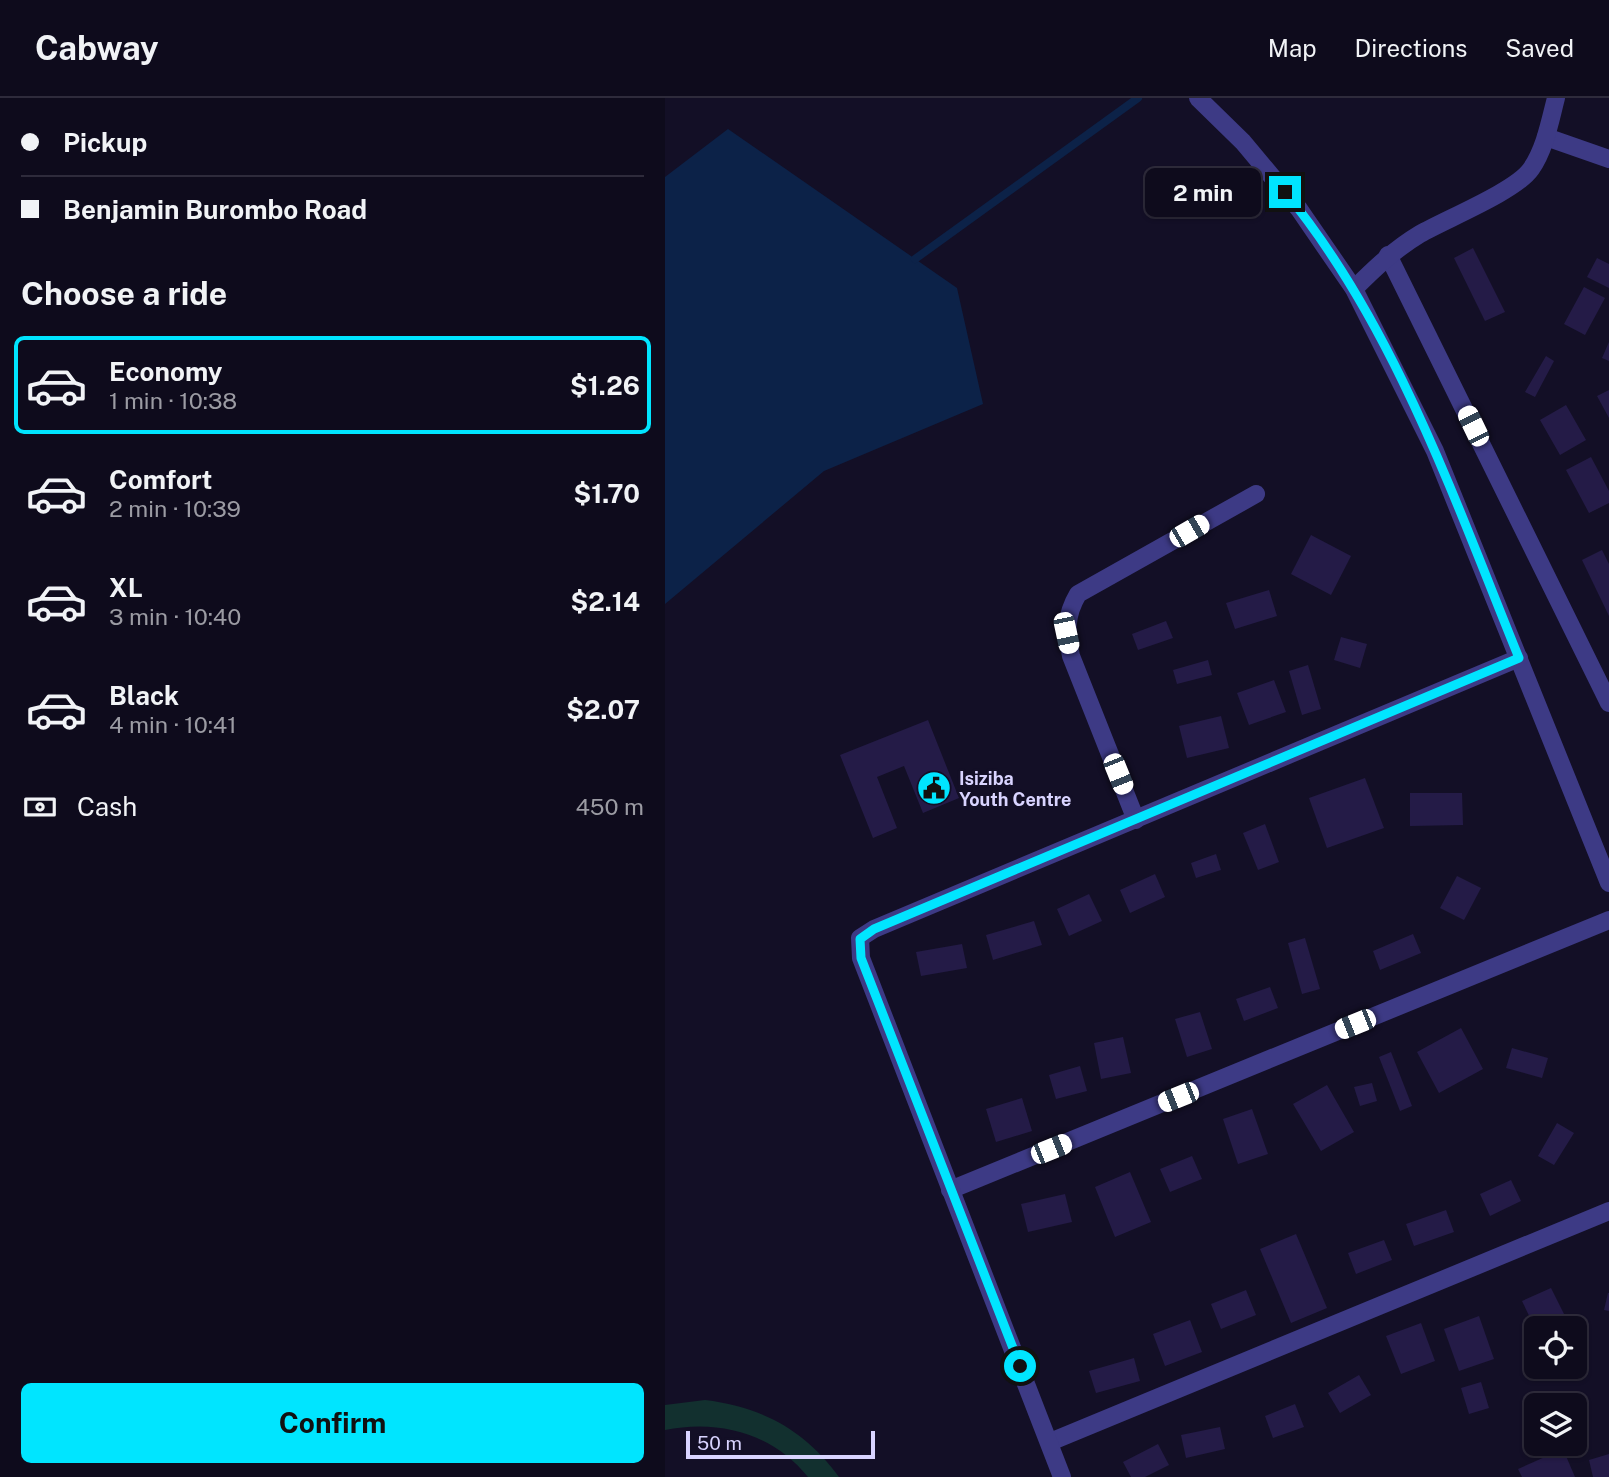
<!DOCTYPE html>
<meta charset="utf-8">
<style>
body{margin:0;font-family:"Public Sans",sans-serif;background:#1c1929;color:#f1f3f6;height:100vh;display:flex;flex-direction:column;font-size:26px;white-space:nowrap}
*{box-sizing:border-box;margin:0}
p{font-size:23px;color:#9b9ba3}
.icon{flex:none;width:38px;height:38px;fill:none;stroke:currentColor;stroke-width:2;stroke-linecap:round;stroke-linejoin:round}
.map{position:relative;flex:1;overflow:hidden}
.drawer{display:flex;flex-direction:column;background:#0e0b1c;width:665px}
.drawer>*{flex:none}
.top-card{display:grid;align-content:center;height:154px;padding:0 21px;background:#0e0b1c}
.buttons{position:absolute;left:859px;top:1218px;display:grid;gap:14px}
.buttons a{display:grid;place-items:center;width:63px;height:63px;border-radius:10px;background:#0e0b1c;box-shadow:0 2px 5px #0004,0 0 0 2px #2e2b3b;font-size:35px}
.scale{position:absolute;left:21px;bottom:18px;width:189px;box-sizing:border-box;padding-left:7px;border:4px solid #d9d4ff;border-top:0;font-size:19px;line-height:24px;white-space:nowrap;color:#d9d4ff;-webkit-text-stroke:5px #130f26;paint-order:stroke}
.end{position:absolute;width:32px;height:32px;margin:-16px;border:9px solid #00e5ff;background:#111;box-shadow:0 0 0 4px #111}
.from{border-radius:50%}
.bubble{position:absolute;height:49px;border-radius:10px;background:#0e0b1c;box-shadow:0 2px 5px #0004,0 0 0 2px #2e2b3b;font-size:23px;font-weight:700;line-height:49px;text-align:center}
.car{position:absolute;width:21px;height:42px;margin:-21px -10px;border-radius:9px;box-shadow:0 0 5px 2px #0007;background:linear-gradient(#fff 24%,#345 0 40%,#fff 0 76%,#345 0 86%,#fff 0)}
.top-card b{display:flex;align-items:center;gap:24px;height:66px;font-size:26px}
.top-card b+b{border-top:2px solid #2e2b3b}
.top-card i{width:18px;height:18px;background:#f1f3f6}
ul{padding:0;list-style:none}
li{display:flex;align-items:center;gap:21px;height:98px;margin:0 14px 10px;padding:0 7px;border:4px solid transparent;border-radius:10px}
li div{flex:1}
li b{display:block;font-size:26px}
li em{font-style:normal;font-weight:700}
li.on{border-color:#00e5ff}
li>.icon{width:63px;height:63px;stroke-width:1.5}
h2{padding:0 21px;font-size:32px;line-height:84px}
.pay{display:flex;align-items:center;gap:18px;height:77px;padding:0 21px;font-size:26px}
.pay p{margin-inline-start:auto}
.action{display:flex;gap:14px;margin-top:auto;padding:14px 21px}
.action a{flex:1;height:80px;border-radius:10px;background:#00e5ff;color:#111;font-size:28px;font-weight:700;line-height:80px;text-align:center}
header{display:flex;align-items:center;gap:42px;box-sizing:border-box;height:98px;padding:0 35px;background:#0e0b1c;border-bottom:2px solid #2e2b3b}
header strong{font-size:33px}
nav{display:flex;gap:38px;margin-inline-start:auto;font-size:24px}
main{display:flex;flex:1;min-height:0}
.map>svg:first-child{display:block}
.green{fill:#12302f}
.water{fill:#0c2248}
.lines{fill:none;stroke-linecap:round;stroke-linejoin:round}
.stream{stroke:#0c2248;stroke-width:8}
.building{fill:#241b47}
.minor{stroke:#3d3a85;stroke-width:18}
.route{stroke:#00e5ff;stroke-width:9}
.labels{text-anchor:middle;dominant-baseline:central;stroke-width:5;stroke-linejoin:round;paint-order:stroke}
.poi-label{font-size:18px;font-weight:bold;fill:#d9d4ff;stroke:#130f26;text-anchor:start}
</style>
<header>
<strong>Cabway</strong>
<nav><a>Map</a><a>Directions</a><a>Saved</a></nav>
</header>
<main>
<section class="drawer">
<div class="top-card">
<b><i class="from"></i>Pickup</b>
<b><i></i>Benjamin Burombo Road</b>
</div>
<h2>Choose a ride</h2>
<ul>
<li class="on"><svg class="icon" aria-label="car" viewBox="0 0 24 24"><path d="M5 17H2v-5l4-1 3-4h7l3 4 3 1v5h-3M9 17h6M6 11h13"/><circle cx="7" cy="17" r="2"/><circle cx="17" cy="17" r="2"/></svg><div><b>Economy</b><p>1 min · 10:38</p></div><em>$1.26</em></li>
<li><svg class="icon" aria-label="car" viewBox="0 0 24 24"><path d="M5 17H2v-5l4-1 3-4h7l3 4 3 1v5h-3M9 17h6M6 11h13"/><circle cx="7" cy="17" r="2"/><circle cx="17" cy="17" r="2"/></svg><div><b>Comfort</b><p>2 min · 10:39</p></div><em>$1.70</em></li>
<li><svg class="icon" aria-label="car" viewBox="0 0 24 24"><path d="M5 17H2v-5l4-1 3-4h7l3 4 3 1v5h-3M9 17h6M6 11h13"/><circle cx="7" cy="17" r="2"/><circle cx="17" cy="17" r="2"/></svg><div><b>XL</b><p>3 min · 10:40</p></div><em>$2.14</em></li>
<li><svg class="icon" aria-label="car" viewBox="0 0 24 24"><path d="M5 17H2v-5l4-1 3-4h7l3 4 3 1v5h-3M9 17h6M6 11h13"/><circle cx="7" cy="17" r="2"/><circle cx="17" cy="17" r="2"/></svg><div><b>Black</b><p>4 min · 10:41</p></div><em>$2.07</em></li>
</ul>
<div class="pay"><svg class="icon" aria-label="cash" viewBox="0 0 24 24"><path d="M3 7h18v10H3z"/><circle cx="12" cy="12" r="2"/></svg>Cash<p>450 m</p></div>
<div class="action"><a>Confirm</a></div>
</section>
<div class="map">
<svg width="944" height="1379" viewBox="0 0 944 1379">
<rect width="100%" height="100%" fill="#130f26"/>
<path class="green" d="M40,1302C97,1309 140,1332 174,1379H143C108,1335 53,1321 0,1332V1307Z"/>
<path class="water" d="M63,31L292,190L318,306L159,373L0,506V79Z"/>
<g class="lines">
<path class="stream" d="M250,161L473,0"/>
</g>
<g class="building">
<path d="M808,150L840,214L820,223L789,160Z"/>
<path d="M932,160L944,166V190L922,179Z"/>
<path d="M919,189L940,200L920,237L899,226Z"/>
<path d="M944,244V263L937,260Z"/>
<path d="M881,258L889,263L870,299L860,294Z"/>
<path d="M944,292V320L932,298Z"/>
<path d="M901,307L921,342L895,357L875,322Z"/>
<path d="M926,359L944,393V405L924,415L901,372Z"/>
<path d="M646,437L686,458L666,497L626,476Z"/>
<path d="M937,452L944,466V518L917,462Z"/>
<path d="M604,492L612,518L570,531L561,505Z"/>
<path d="M501,523L508,540L473,552L467,536Z"/>
<path d="M676,539L702,546L695,570L669,562Z"/>
<path d="M543,562L547,577L512,586L508,572Z"/>
<path d="M643,567L656,611L637,617L624,573Z"/>
<path d="M609,582L621,614L584,627L572,595Z"/>
<path d="M556,618L564,650L522,660L514,628Z"/>
<path d="M263,622L294,700L258,715L239,668L212,679L232,730L208,740L175,657Z"/>
<path d="M700,680L719,730L662,750L644,700Z"/>
<path d="M745,695H797L798,727L745,728Z"/>
<path d="M600,726L614,764L593,772L578,735Z"/>
<path d="M551,756L556,772L531,780L526,765Z"/>
<path d="M490,776L500,799L465,815L455,792Z"/>
<path d="M792,778L816,790L799,822L775,810Z"/>
<path d="M424,796L437,823L404,838L392,811Z"/>
<path d="M369,823L377,847L328,862L321,837Z"/>
<path d="M748,836L756,855L715,872L708,853Z"/>
<path d="M640,840L655,891L637,896L623,845Z"/>
<path d="M297,846L302,870L256,878L251,854Z"/>
<path d="M605,889L613,910L579,923L571,901Z"/>
<path d="M535,914L547,951L522,959L510,921Z"/>
<path d="M796,930L818,971L774,995L752,954Z"/>
<path d="M458,939L466,975L436,981L429,945Z"/>
<path d="M847,950L883,960L877,980L841,970Z"/>
<path d="M726,954L747,1008L735,1013L714,959Z"/>
<path d="M415,968L422,993L391,1001L384,977Z"/>
<path d="M707,985L712,1003L695,1008L689,989Z"/>
<path d="M662,987L689,1034L656,1053L628,1006Z"/>
<path d="M357,1000L367,1033L331,1044L321,1011Z"/>
<path d="M587,1011L603,1056L573,1066L558,1021Z"/>
<path d="M892,1025L909,1035L889,1067L873,1058Z"/>
<path d="M527,1058L537,1081L505,1094L495,1071Z"/>
<path d="M465,1074L486,1124L450,1139L430,1089Z"/>
<path d="M846,1082L856,1103L825,1118L815,1096Z"/>
<path d="M400,1096L407,1124L363,1134L356,1106Z"/>
<path d="M781,1112L789,1134L749,1148L741,1126Z"/>
<path d="M631,1136L662,1210L626,1225L595,1151Z"/>
<path d="M719,1142L727,1162L691,1176L683,1155Z"/>
<path d="M886,1190L900,1218L870,1230L857,1203Z"/>
<path d="M581,1192L591,1217L556,1231L546,1206Z"/>
<path d="M943,1195H944V1213L939,1212Z"/>
<path d="M814,1218L829,1261L794,1273L779,1231Z"/>
<path d="M525,1222L537,1254L500,1268L488,1236Z"/>
<path d="M756,1225L770,1263L736,1276L721,1238Z"/>
<path d="M469,1260L475,1283L431,1295L424,1273Z"/>
<path d="M694,1277L706,1297L675,1315L663,1295Z"/>
<path d="M816,1284L824,1310L804,1316L796,1290Z"/>
<path d="M630,1306L639,1329L608,1340L600,1318Z"/>
<path d="M555,1329L560,1351L521,1360L516,1337Z"/>
<path d="M493,1346L504,1367L480,1379H466L458,1364Z"/>
<path d="M898,1351L910,1379H857L853,1371Z"/>
<path d="M944,1356V1379H928L924,1362Z"/>
</g>
<g class="lines">
<g class="minor">
<path d="M533,0L578,44L634,111L689,191L770,353L944,785"/>
<path d="M881,39L944,61"/>
<path d="M723,157L944,605"/>
<path d="M689,191C710,170 730,151 755,136C781,121 851,93 866,71C880,51 885,23 891,0"/>
<path d="M471,722L406,558C401,534 400,518 413,496L591,396"/>
<path d="M285,1092L944,822"/>
<path d="M385,1344L944,1113"/>
<path d="M397,1379L196,860L195,840L209,831L854,560"/>
</g>
</g>
<g class="lines">
<path class="route" d="M355,1268L196,860L195,841L209,831L854,560C790,403 729,226 620,94"/>
</g>
<defs>
<g id="civic-disc" transform="scale(1.75)"><circle r="9.5" fill="#00e5ff" stroke="#130f26"/><path d="M-.6-6.5H3V-4.5H.6V-3L4-1V1h2V6H-6V1h2V-1L-.6-3ZM-1.2 2.5V6h2.4V2.5Z" fill="#111"/></g>
</defs>
<g fill-rule="evenodd">
<use href="#civic-disc" x="269" y="690"/>
</g>
<g class="labels">
<g class="poi-label">
<text x="294" y="680">Isiziba<tspan x="294" dy="21">Youth Centre</tspan></text>
</g>
</g>
</svg>
<div class="buttons">
<a><svg class="icon" aria-label="locate" viewBox="0 0 24 24"><circle cx="12" cy="12" r="6"/><path d="M12 2v4M12 18v4M2 12h4M18 12h4"/></svg></a>
<a><svg class="icon" aria-label="layers" viewBox="0 0 24 24"><path d="M12 4l9 5-9 5-9-5zM3 14l9 5 9-5"/></svg></a>
</div>
<div class="scale">50 m</div>
<i class="end from" style="left:355px;top:1268px"></i>
<i class="end" style="left:620px;top:94px"></i>
<div class="bubble" style="left:480px;top:70px;width:116px">2 min</div>
<i class="car" style="left:808px;top:328px;rotate:334deg"></i>
<i class="car" style="left:524px;top:433px;rotate:60deg"></i>
<i class="car" style="left:401px;top:535px;rotate:168deg"></i>
<i class="car" style="left:453px;top:676px;rotate:158deg"></i>
<i class="car" style="left:690px;top:926px;rotate:248deg"></i>
<i class="car" style="left:513px;top:999px;rotate:248deg"></i>
<i class="car" style="left:386px;top:1051px;rotate:68deg"></i>
</div>
</main>
